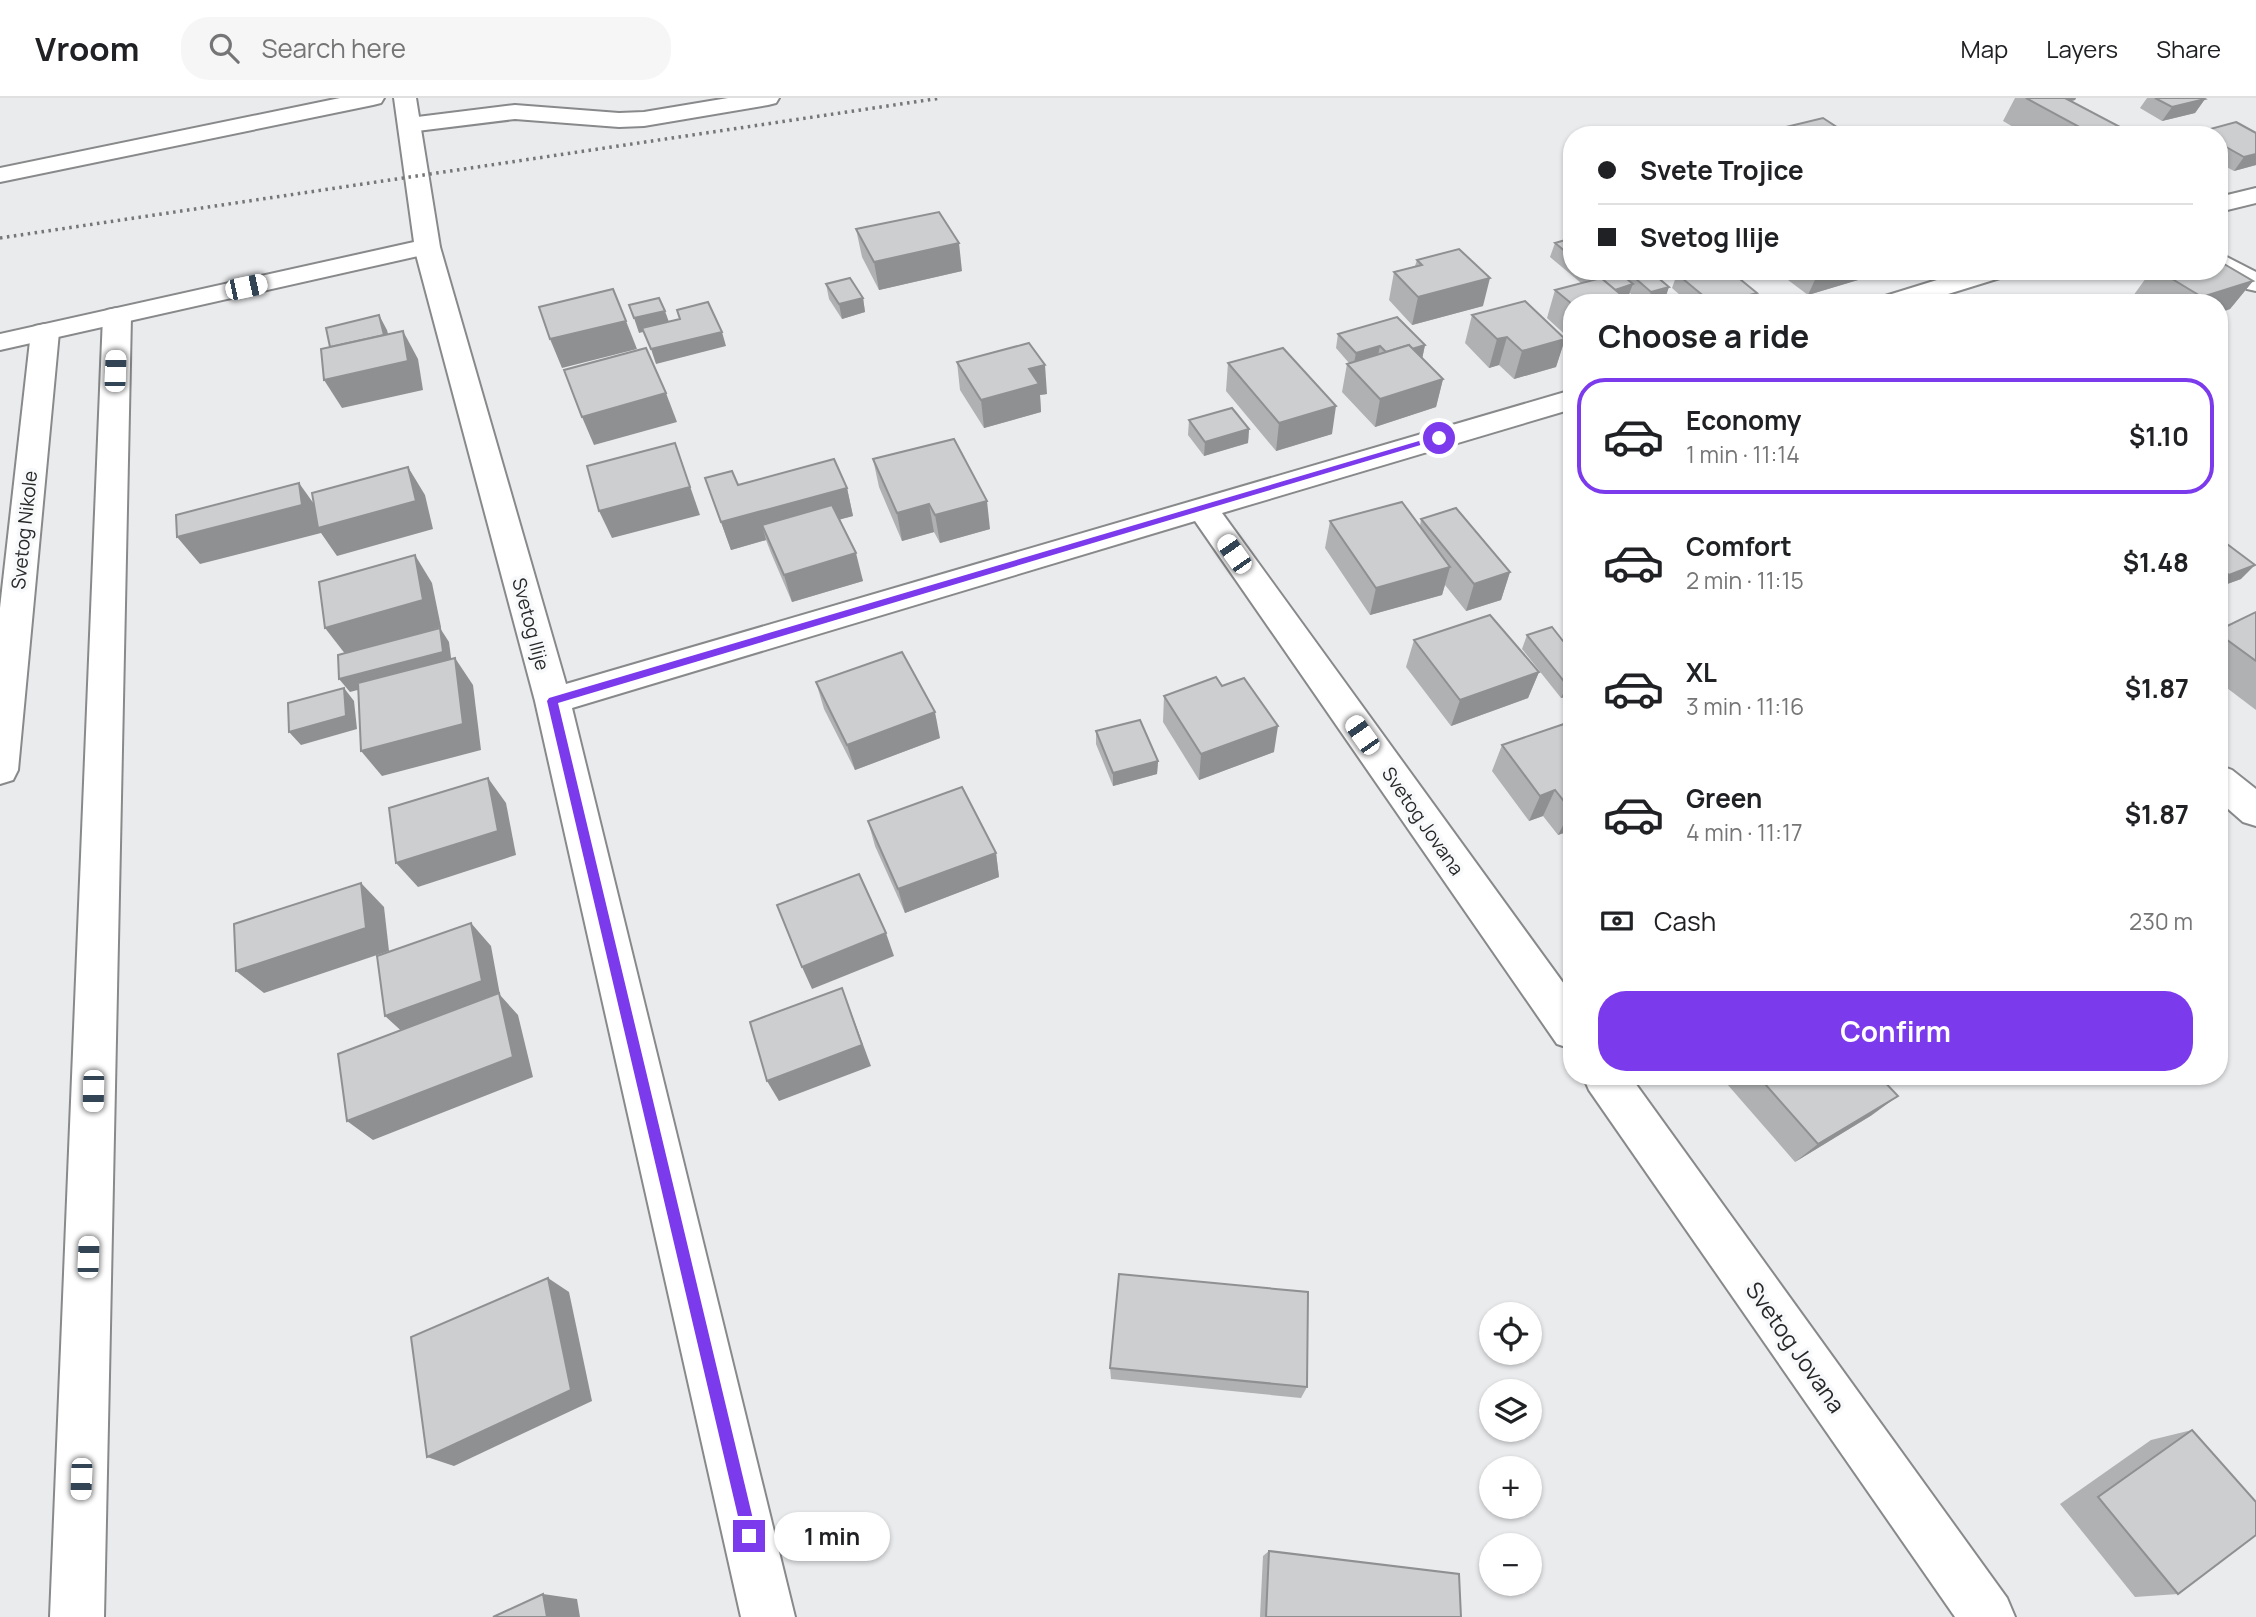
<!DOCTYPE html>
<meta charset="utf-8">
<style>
body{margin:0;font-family:Manrope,sans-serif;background:#f6f6f6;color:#202124;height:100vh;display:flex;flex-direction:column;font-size:26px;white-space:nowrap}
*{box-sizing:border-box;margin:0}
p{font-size:23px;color:#757577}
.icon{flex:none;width:38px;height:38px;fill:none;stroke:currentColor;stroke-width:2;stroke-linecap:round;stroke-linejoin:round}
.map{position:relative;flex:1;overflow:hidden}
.drawer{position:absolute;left:1563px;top:196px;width:665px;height:791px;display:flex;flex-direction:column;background:#fff;border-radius:28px;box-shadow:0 2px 5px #0004}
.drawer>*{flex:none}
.banner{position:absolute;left:1563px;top:28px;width:665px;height:154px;border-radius:28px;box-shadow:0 2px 5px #0004;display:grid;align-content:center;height:154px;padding:0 35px;background:#fff}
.buttons{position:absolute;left:1479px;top:1204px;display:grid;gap:14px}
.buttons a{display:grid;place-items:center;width:63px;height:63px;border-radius:50%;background:#fff;box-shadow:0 2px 5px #0004;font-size:35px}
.end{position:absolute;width:32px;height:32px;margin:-16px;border:9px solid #7c3aed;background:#fff;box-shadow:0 0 0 4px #fff}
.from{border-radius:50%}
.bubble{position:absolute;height:49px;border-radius:24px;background:#fff;box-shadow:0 2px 5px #0004;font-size:23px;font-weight:700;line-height:49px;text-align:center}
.car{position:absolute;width:21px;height:42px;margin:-21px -10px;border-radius:9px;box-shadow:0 0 5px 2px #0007;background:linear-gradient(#fff 24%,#345 0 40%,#fff 0 76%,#345 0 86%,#fff 0)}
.banner b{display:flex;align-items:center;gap:24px;height:66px;font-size:26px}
.banner b+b{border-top:2px solid #e0e0e0}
.banner i{width:18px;height:18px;background:#202124}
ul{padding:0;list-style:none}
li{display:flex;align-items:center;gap:21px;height:116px;margin:0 14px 10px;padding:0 21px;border:4px solid transparent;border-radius:28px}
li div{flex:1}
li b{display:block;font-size:26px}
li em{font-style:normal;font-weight:700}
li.on{border-color:#7c3aed}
li>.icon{width:63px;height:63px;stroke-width:1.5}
h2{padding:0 35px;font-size:32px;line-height:84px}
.pay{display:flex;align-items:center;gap:18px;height:77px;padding:0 35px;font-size:26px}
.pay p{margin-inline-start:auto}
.cta{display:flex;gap:14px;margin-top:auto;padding:14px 35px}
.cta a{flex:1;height:80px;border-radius:28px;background:#7c3aed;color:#fff;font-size:28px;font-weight:700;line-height:80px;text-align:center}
header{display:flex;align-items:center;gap:42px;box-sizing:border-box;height:98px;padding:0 35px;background:#fff;border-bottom:2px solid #e0e0e0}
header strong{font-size:33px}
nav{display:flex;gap:38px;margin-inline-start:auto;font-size:24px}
.search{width:490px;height:63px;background:#f6f6f6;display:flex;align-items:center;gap:18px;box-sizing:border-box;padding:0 24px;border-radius:28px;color:#757577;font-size:26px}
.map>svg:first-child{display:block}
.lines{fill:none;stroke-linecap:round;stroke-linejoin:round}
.minor-casing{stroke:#88898a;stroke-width:4}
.tertiary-casing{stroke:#88898a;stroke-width:4}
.minor{fill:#fff;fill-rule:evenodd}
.tertiary{fill:#fff;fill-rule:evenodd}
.rail{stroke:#757677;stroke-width:3.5;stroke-dasharray:2.5 4.5;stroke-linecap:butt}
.wall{fill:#afb1b2}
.shaded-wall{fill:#8f9091}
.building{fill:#cccecf;stroke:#8f9091;stroke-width:2}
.route{fill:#7c3aed}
.labels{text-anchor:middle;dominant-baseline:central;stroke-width:7;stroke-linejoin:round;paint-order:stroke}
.street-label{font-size:19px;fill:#272828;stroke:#f7f9fa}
.near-street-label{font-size:23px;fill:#272828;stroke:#f7f9fa}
</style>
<header>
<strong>Vroom</strong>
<div class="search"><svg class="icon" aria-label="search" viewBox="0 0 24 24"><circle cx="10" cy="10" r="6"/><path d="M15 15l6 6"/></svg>Search here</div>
<nav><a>Map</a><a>Layers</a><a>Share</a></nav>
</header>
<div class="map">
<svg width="2256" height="1519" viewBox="0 0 2256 1519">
<rect width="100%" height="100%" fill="#eaebed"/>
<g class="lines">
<g class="minor-casing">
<g id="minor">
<path d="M340,0H384L381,5L373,7L0,84V70Z"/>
<path d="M728,0H779L776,5L768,7L644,28L619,29L515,21L409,34L401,32L398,27L401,22L409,20L515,7L619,15L644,14Z"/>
<path d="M2256,90V105L2219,114V99Z"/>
<path d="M427,141L436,144L440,149L566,586L1572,292V311L1222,415L1572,897V951L1557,946L1195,423L572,610L795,1519H741L535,603L414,149L418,144Z"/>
<path d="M2219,155L2256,174V193L2247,191L2218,173Z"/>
<path d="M1966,173H2007L2003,179L1919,205H1878L1882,199Z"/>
<path d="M117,210L127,212L131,218L104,1519H50L103,218L107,212Z"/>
<path d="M45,226L55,228L59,234L18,672L13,682L0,686V510L31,234L35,228Z"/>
<path d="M2219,667L2232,672L2256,691V728L2243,724L2219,703Z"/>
<path d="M1583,978H1630L2007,1500L2015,1519H1955L1589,992Z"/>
</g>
</g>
<g class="tertiary-casing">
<path id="tertiary" d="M394,0H416L440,149L436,154L0,252V236L414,144Z"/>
</g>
<use href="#minor" class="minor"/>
<use href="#tertiary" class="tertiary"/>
<path class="rail" d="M0,140L941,0"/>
</g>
<g class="wall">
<path d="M2015,0H2076L2075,2L2071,3L2122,30L2118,37H2027L2003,23Z"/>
<path d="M2147,0H2203L2205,1L2195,15L2162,23L2140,10Z"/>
<path d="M1782,30L1849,37H1779Z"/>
<path d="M2199,34L2256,35V67L2234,73L2219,65V37H2197Z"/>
<path d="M856,131L962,173L879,192L862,159Z"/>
<path d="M1572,140V173H1650L1664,204L1642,205L1630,195L1627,201L1572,205V243L1547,220L1555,192L1581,185L1550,159L1555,145Z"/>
<path d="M1417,162L1483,208L1412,227L1389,202L1394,174L1415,168Z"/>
<path d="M1776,173H1862L1858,182L1808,197Z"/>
<path d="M2151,173H2219L2253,183L2230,211L2219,215V205H2143L2133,198Z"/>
<path d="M1677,176L1753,205H1689L1672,190Z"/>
<path d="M826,186L863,200L865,214L842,221L829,201Z"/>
<path d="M1472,217L1565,241L1556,269L1514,281L1499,267L1489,270L1465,245Z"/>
<path d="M1338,236L1425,247L1422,261L1443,281L1436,309L1375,329L1342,294L1347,266L1349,265L1336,250Z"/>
<path d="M957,264L1047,296L1040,297L1041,314L984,330L960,292Z"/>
<path d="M1228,265L1332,336L1276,353L1226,293Z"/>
<path d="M1189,322L1249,331L1248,345L1204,358L1188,337Z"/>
<path d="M873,361L990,431L940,445L934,434L902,443L879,389Z"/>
<path d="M705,380L738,387L847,390L853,418L840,421L863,483L792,504L771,455L766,442L731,452Z"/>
<path d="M1421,421L1510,474L1501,502L1466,513L1445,487L1442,497L1370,517L1325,450L1330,423L1420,428Z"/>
<path d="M2219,440L2241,481L2219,489Z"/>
<path d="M2256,514V612L2219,584V532Z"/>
<path d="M1552,529L1572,597L1561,600L1522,551L1527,537Z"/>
<path d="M1414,542L1539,574L1528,600L1451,628L1406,569Z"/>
<path d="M816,584L940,640L855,672L824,611Z"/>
<path d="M1222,588L1274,654L1199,682L1163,624L1164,598Z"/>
<path d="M1572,630V732L1558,737L1543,718L1529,723L1492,673L1502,647Z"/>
<path d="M1096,633L1158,663L1157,676L1113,688L1096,646Z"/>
<path d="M868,723L996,755L999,779L905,815L875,748Z"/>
<path d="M1735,978H1879L1872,1017L1795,1064L1727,986Z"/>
<path d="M1110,1270L1307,1289L1301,1300L1111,1281Z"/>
<path d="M2192,1332L2178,1496L2135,1499L2060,1406L2151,1342Z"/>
<path d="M1269,1453L1461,1519H1260L1263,1458Z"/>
</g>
<g class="shaded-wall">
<path d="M2052,0H2076L2075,2L2047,9Z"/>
<path d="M2205,1L2195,15L2162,23L2172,9Z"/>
<path d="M2122,30L2118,37H2100Z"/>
<path d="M2256,56V67L2234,73L2244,59Z"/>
<path d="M959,145L962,173L879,192L874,164Z"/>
<path d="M1819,173H1862L1858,182L1808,197Z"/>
<path d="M1490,180L1483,208L1412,227L1418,199Z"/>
<path d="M2253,183L2230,211L2219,215V205H2198L2202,199Z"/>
<path d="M1633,186L1627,201L1614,205L1612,193Z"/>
<path d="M1669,189L1664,204L1647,205L1651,194Z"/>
<path d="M1757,195L1753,205H1720Z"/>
<path d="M863,200L865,214L842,221L839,206Z"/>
<path d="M665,213L670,227L639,235L634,220Z"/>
<path d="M379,217L387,232L393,255L339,268Z"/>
<path d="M626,223L637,251L562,270L550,241Z"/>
<path d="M403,233L418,261L423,292L342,310L324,282Z"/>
<path d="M722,234L726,248L656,266L651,251Z"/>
<path d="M1507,239L1499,267L1489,270L1497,241Z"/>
<path d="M1565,241L1556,269L1514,281L1522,253Z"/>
<path d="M1425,247L1422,261L1390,258Z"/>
<path d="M1380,248L1377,262L1353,270L1356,255Z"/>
<path d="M1045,267L1047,296L1040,297L1041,314L984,330L981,302L1029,271Z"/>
<path d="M1443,281L1436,309L1375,329L1380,301Z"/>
<path d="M666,295L677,324L594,347L582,319Z"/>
<path d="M1336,308L1332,336L1276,353L1279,325Z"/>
<path d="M1249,331L1248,345L1204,358L1205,344Z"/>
<path d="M675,345L700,417L612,440L599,413Z"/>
<path d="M408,369L425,397L433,431L337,458L321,435L200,466L177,439L299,385L319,413Z"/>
<path d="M847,390L853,418L768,441L762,427L766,442L731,452L721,424Z"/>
<path d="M987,403L990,431L940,445L935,417Z"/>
<path d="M929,406L934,434L902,443L897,415Z"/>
<path d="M856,455L863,483L792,504L784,477Z"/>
<path d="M415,457L432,485L441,529L346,557L325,530Z"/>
<path d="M2255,467L2241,481L2219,489V487L2229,477Z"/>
<path d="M1450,469L1442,497L1370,517L1376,490Z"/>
<path d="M1510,474L1501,502L1466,513L1474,486Z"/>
<path d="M440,530L449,544L452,567L350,594L339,581Z"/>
<path d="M455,560L473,587L481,652L382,678L361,653Z"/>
<path d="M1539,574L1528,600L1451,628L1460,602Z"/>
<path d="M1572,585V597L1561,600L1567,587Z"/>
<path d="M344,590L354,603L357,631L301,647L289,634Z"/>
<path d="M935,614L940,640L855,672L847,647Z"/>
<path d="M1278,628L1274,654L1199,682L1201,656Z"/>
<path d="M1158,663L1157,676L1113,688V675Z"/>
<path d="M488,680L506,705L516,757L418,789L396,765Z"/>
<path d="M1555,692L1543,718L1529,723L1540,698Z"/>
<path d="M1572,712V732L1558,737L1571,712Z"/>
<path d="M996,755L999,779L905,815L898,791Z"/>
<path d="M361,785L384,809L389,853L264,895L236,873Z"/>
<path d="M471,825L491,848L500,897L518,917L533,979L373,1042L347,1023L408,939L385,918Z"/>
<path d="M886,835L894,858L812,891L802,869Z"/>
<path d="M842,890L871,968L779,1003L767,983Z"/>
<path d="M1898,998L1872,1017L1795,1064L1818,1046Z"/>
<path d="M548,1180L569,1194L592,1303L454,1368L427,1359Z"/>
<path d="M543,1496L577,1501L580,1519H547Z"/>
</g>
<g class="building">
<path d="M2026,0H2065L2122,30L2100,37H2094Z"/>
<path d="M2155,0H2203L2205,1L2172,9Z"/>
<path d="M1823,20L1849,37H1792L1782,30Z"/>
<path d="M2236,24L2256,35V56L2244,59L2219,45V37H2204L2199,34Z"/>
<path d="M2157,29L2172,37H2131Z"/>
<path d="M939,114L959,145L874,164L856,131Z"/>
<path d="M1572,140V159L1555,145Z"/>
<path d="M1459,151L1490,180L1418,199L1394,174L1422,167L1417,162Z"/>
<path d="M2219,163L2253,183L2202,199L2159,173H2219Z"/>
<path d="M1589,173H1617L1633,186L1615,192L1601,180L1597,181Z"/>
<path d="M1627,173H1650L1669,189L1651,194Z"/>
<path d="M1686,173H1730L1757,195L1720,205H1712L1677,176Z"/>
<path d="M850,180L863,200L839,206L826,186Z"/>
<path d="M1601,180L1631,205H1572V206L1555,192Z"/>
<path d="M613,191L626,223L550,241L539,209Z"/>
<path d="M659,200L665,213L634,220L629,207Z"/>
<path d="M1525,203L1565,241L1522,253L1507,239L1497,241L1472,217Z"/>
<path d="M708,204L722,234L651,251L642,230L680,221L677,212Z"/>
<path d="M379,217L384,237L330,249L326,230Z"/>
<path d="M1397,219L1425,247L1412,251L1409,247L1386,254L1380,248L1356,255L1338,236Z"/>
<path d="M403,233L408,263L324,282L321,251Z"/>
<path d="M1029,245L1045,267L1029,271L1039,286L981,302L957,264Z"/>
<path d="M1409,247L1443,281L1380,301L1347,266Z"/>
<path d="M646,250L666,295L582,319L564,272Z"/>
<path d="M1283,250L1336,308L1279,325L1228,265Z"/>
<path d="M1232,310L1249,331L1205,344L1189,322Z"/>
<path d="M954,341L987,403L935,417L929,406L897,415L873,361Z"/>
<path d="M675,345L690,389L599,413L587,368Z"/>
<path d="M834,361L847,390L721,424L705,380L732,373L738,387Z"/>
<path d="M408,369L416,403L318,430L312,395Z"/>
<path d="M299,385L302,407L177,439L176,417Z"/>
<path d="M1402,404L1450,469L1376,490L1330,423Z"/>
<path d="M832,407L856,455L784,477L762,427Z"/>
<path d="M1456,410L1510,474L1474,486L1421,421Z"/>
<path d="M2219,440L2255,467L2229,477L2219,469Z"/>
<path d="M415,457L423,502L325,530L319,484Z"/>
<path d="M2256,514V563L2219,536V532Z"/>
<path d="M1490,517L1539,574L1460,602L1414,542Z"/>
<path d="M1552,529L1563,543L1572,541V585L1567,587L1527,537Z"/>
<path d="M440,530L443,554L339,581L338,557Z"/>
<path d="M902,554L935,614L847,647L816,584Z"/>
<path d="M455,560L463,626L361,653L358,585Z"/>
<path d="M1216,579L1222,588L1244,580L1278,628L1201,656L1164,598Z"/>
<path d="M344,590L346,618L289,634L288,605Z"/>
<path d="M1140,622L1158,663L1113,675L1096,633Z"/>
<path d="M1567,625L1572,630V712H1571L1555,692L1540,698L1502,647Z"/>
<path d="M488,680L498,733L396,765L389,710Z"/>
<path d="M962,689L996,755L898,791L868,723Z"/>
<path d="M859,776L886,835L802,869L777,807Z"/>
<path d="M361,785L366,830L236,873L234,826Z"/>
<path d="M471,825L482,883L385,918L377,858Z"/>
<path d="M842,890L862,947L767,983L750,924Z"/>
<path d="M499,895L513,959L347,1023L338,956Z"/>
<path d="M1758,978H1879L1898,998L1818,1046Z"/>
<path d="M1119,1176L1308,1194L1307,1289L1110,1270Z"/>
<path d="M548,1180L571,1292L427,1359L411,1239Z"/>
<path d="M2192,1332L2256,1404V1437L2178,1496L2098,1399Z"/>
<path d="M1269,1453L1459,1476L1461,1519H1266Z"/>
<path d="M543,1496L547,1519H493Z"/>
</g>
<path class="route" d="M1436,338L1444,340L558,605L757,1438L755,1444L749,1446L744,1444L547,603L549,600Z"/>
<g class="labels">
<g class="street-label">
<text transform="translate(24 432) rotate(-84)">Svetog Nikole</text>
<text transform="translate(531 526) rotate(75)">Svetog Ilije</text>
<text transform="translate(1423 723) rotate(55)">Svetog Jovana</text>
</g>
<g class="near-street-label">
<text transform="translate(1796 1249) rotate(55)">Svetog Jovana</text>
</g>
</g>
</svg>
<div class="buttons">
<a><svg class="icon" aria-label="locate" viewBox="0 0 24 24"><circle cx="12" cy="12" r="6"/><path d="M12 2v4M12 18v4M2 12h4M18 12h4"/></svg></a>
<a><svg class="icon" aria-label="layers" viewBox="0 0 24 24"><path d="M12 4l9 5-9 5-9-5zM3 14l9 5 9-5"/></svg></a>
<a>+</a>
<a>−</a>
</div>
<i class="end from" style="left:1439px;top:340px"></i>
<i class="end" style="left:749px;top:1438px"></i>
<div class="bubble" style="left:774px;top:1414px;width:116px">1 min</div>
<i class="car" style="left:246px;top:189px;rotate:78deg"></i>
<i class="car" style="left:115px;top:273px;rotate:2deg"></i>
<i class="car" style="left:1234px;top:456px;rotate:325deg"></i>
<i class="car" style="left:1362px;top:637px;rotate:325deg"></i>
<i class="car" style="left:93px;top:993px;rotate:181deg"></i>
<i class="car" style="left:88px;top:1159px;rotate:2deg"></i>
<i class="car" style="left:81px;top:1381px;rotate:182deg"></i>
<div class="banner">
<b><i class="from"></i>Svete Trojice</b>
<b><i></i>Svetog Ilije</b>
</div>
<section class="drawer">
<h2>Choose a ride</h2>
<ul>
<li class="on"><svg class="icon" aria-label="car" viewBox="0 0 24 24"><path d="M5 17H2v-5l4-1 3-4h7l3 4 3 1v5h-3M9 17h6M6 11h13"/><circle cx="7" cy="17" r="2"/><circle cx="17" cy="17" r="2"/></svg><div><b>Economy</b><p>1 min · 11:14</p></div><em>$1.10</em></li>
<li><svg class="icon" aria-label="car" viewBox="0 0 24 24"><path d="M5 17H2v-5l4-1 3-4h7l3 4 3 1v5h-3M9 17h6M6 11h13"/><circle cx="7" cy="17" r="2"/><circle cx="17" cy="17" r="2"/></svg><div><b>Comfort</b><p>2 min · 11:15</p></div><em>$1.48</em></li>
<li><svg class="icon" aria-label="car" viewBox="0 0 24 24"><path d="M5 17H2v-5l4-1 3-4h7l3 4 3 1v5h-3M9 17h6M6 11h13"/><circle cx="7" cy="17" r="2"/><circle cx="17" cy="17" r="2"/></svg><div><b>XL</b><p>3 min · 11:16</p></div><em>$1.87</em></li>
<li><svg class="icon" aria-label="car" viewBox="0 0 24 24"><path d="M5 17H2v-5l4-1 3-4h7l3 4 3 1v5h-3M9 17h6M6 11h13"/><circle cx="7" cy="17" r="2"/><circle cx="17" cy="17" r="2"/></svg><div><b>Green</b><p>4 min · 11:17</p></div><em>$1.87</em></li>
</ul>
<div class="pay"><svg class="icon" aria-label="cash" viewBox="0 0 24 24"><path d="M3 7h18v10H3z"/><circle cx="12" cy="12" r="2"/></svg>Cash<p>230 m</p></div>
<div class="cta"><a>Confirm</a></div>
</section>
</div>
